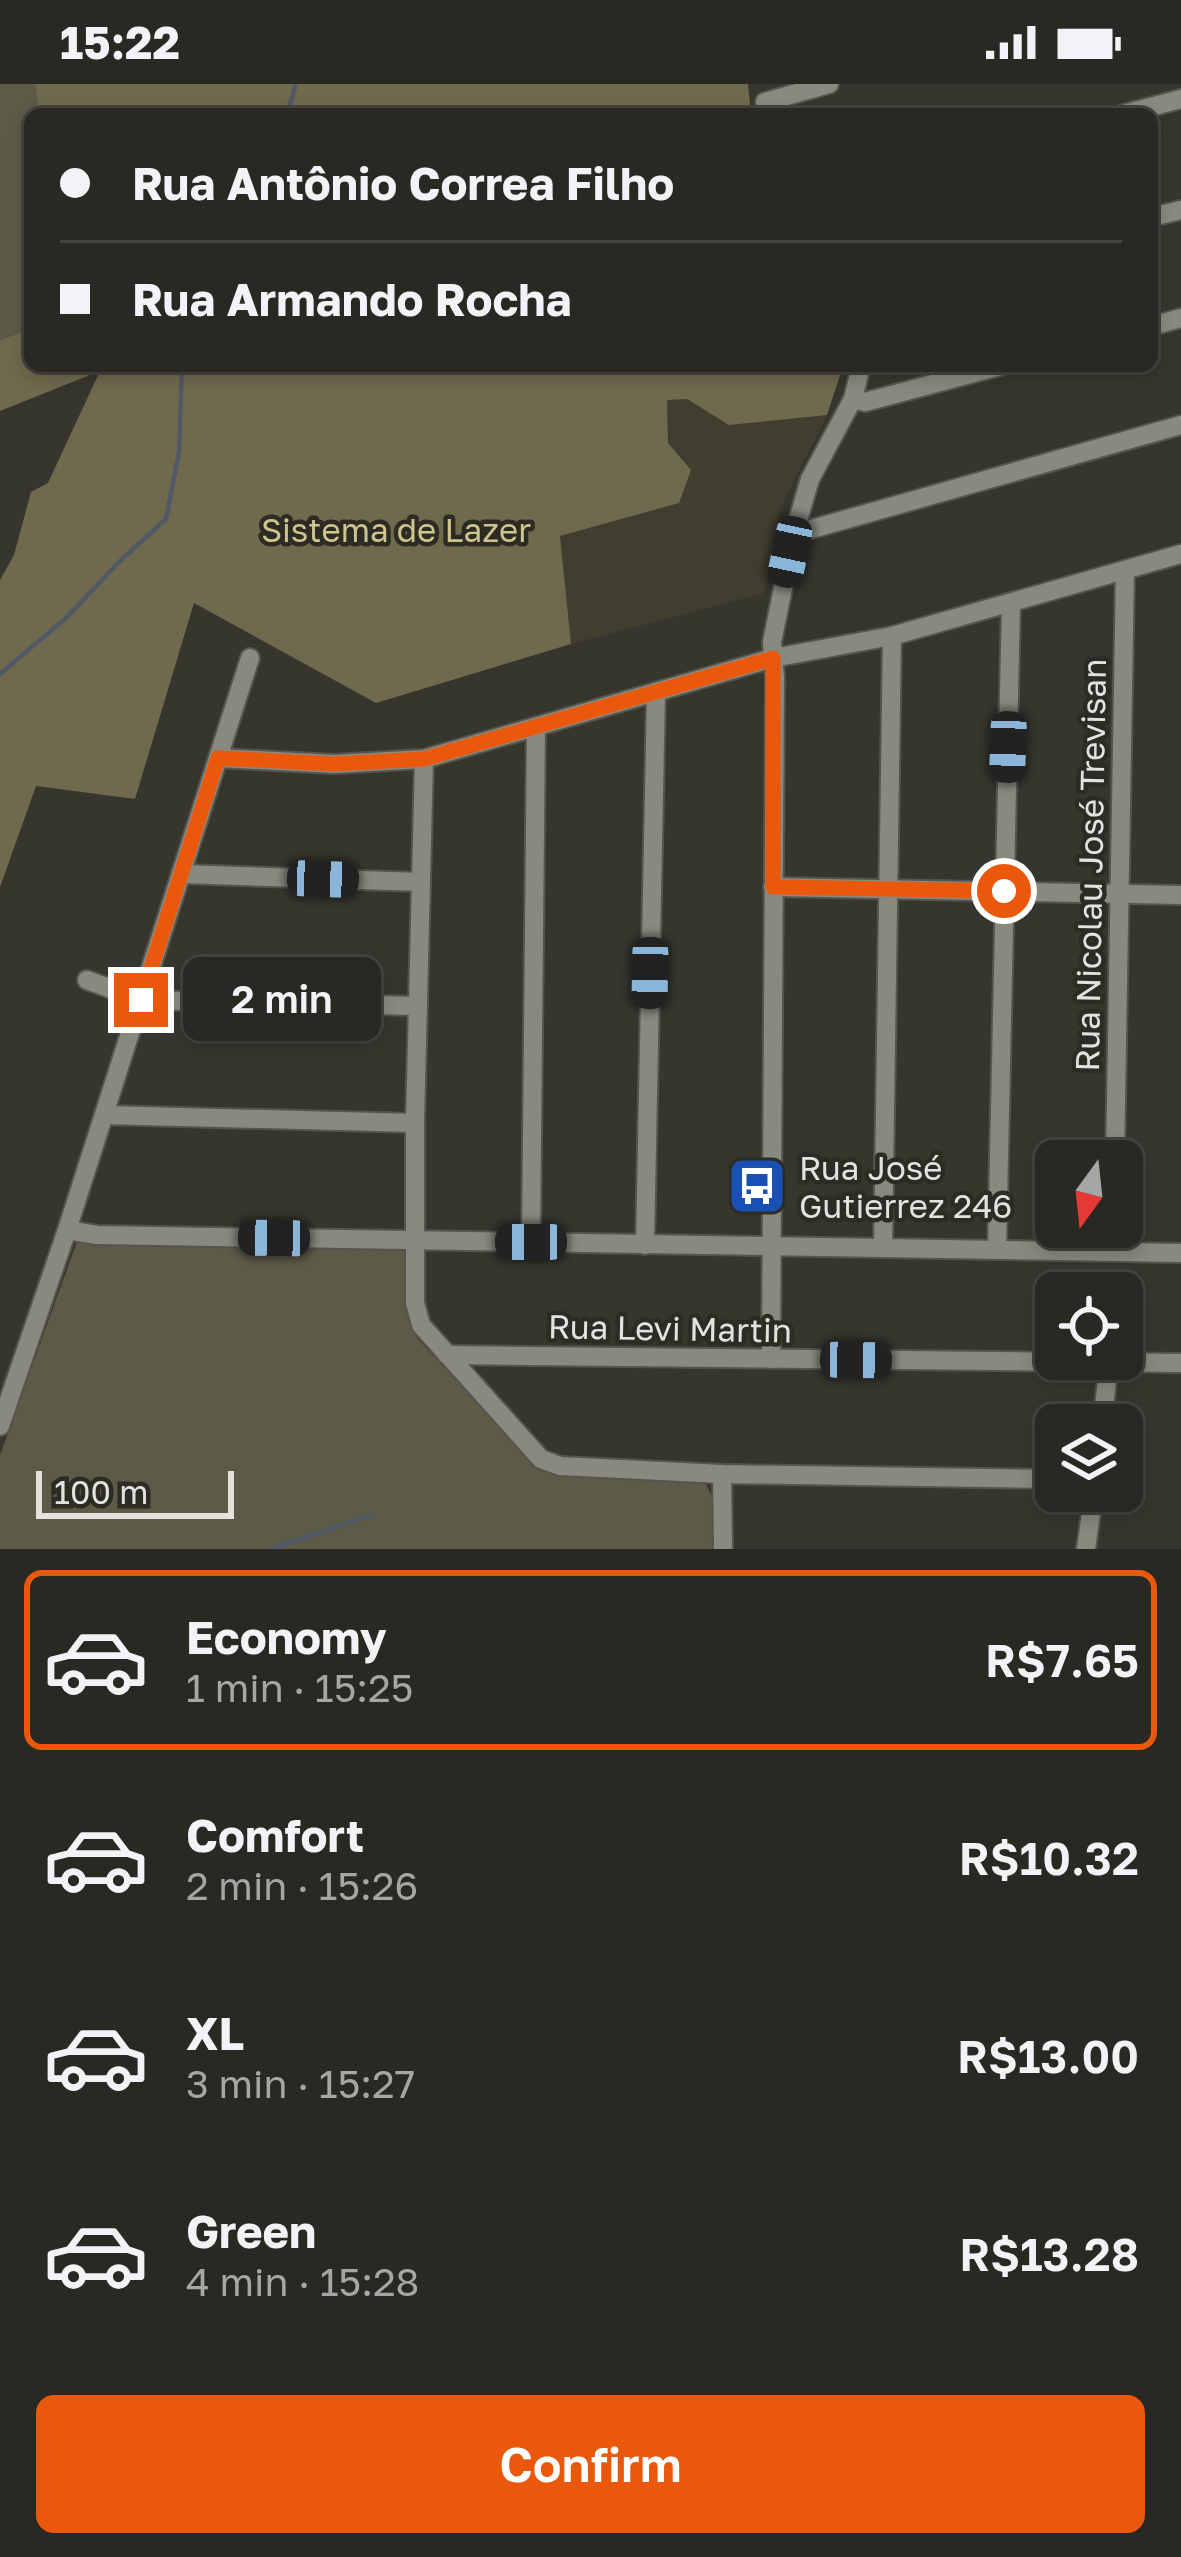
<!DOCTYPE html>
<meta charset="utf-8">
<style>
body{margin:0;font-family:"Golos Text",sans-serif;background:#35342f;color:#f1f3f6;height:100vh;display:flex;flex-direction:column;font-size:45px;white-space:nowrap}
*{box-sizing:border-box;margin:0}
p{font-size:39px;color:#a5a6a5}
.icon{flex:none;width:66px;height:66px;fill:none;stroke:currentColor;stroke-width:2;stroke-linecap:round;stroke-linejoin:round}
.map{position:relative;height:1465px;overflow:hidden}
.sheet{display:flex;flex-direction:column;background:#292822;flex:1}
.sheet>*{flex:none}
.banner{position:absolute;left:24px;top:24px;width:1134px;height:264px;border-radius:18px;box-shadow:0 6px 18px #0003,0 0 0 3px #454440;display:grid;align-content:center;height:264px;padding:0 36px;background:#292822}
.needle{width:78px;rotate:195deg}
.tools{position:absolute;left:1035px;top:1056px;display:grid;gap:24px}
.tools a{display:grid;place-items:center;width:108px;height:108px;border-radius:18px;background:#292822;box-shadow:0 6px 18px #0003,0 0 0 3px #454440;font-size:60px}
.scale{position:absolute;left:36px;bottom:30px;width:198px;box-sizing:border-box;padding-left:12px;border:6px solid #e3e2dd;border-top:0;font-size:33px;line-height:42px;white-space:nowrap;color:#e3e2dd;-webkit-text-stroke:9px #2d2c24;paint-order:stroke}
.end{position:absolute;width:54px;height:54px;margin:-27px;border:15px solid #ea580c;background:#fff;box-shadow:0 0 0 6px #fff}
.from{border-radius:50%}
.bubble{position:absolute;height:84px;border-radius:18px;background:#292822;box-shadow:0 6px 18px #0003,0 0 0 3px #454440;font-size:39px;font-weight:600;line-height:84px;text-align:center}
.car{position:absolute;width:36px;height:72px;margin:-36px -18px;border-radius:15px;box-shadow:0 0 9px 3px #0007;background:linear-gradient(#222 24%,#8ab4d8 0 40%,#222 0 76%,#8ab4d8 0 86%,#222 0)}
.banner b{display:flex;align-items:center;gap:42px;height:114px;font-size:45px}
.banner b+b{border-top:3px solid #454440}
.banner i{width:30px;height:30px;background:#f1f3f6}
ul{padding:21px 0 0;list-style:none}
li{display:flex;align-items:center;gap:36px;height:180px;margin:0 24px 18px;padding:0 12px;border:6px solid transparent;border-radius:18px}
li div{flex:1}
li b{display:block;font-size:45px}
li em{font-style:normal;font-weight:600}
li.active{border-color:#ea580c}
li>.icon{width:108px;height:108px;stroke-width:1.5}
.action{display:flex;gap:24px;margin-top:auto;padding:24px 36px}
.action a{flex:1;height:138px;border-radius:18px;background:#ea580c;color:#fff;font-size:48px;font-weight:600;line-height:138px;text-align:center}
.status{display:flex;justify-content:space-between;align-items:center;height:84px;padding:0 60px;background:#292822;direction:ltr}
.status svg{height:33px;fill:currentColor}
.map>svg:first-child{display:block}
.built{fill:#403e2f}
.green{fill:#5d5a47}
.forest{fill:#6f6a4e}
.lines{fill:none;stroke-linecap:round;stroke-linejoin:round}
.stream{stroke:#505965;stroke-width:4.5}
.minor-casing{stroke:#56544e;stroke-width:22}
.minor{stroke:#8a897f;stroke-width:18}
.route{stroke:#ea580c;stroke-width:15}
.labels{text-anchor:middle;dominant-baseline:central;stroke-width:9;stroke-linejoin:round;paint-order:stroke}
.park-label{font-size:33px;fill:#cec48e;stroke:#2d2c24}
.street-label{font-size:33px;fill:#e3e2dd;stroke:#2d2c24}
.poi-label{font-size:33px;fill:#e3e2dd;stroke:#2d2c24;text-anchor:start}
</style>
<div class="status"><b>15:22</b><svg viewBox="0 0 49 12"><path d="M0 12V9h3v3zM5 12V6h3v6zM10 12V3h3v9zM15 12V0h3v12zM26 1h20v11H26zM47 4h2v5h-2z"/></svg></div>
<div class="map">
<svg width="1181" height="1465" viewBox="0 0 1181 1465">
<rect width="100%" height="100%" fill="#37362e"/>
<path class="built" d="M667,315H687L729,341L827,331L780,424L764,509L571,560L560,451L679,419L668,359Z"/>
<g class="green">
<path d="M0,0H35L39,30H30V245L0,256Z"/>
<path d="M79,1152L401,1163L405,1170L410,1236L417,1254L541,1387L559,1391L694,1395L706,1400L712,1413V1465H0V1371Z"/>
</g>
<g class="forest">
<path d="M35,0H748L751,30H39Z"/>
<path d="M30,245V282H843L827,331L729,341L687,315L667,316L668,359L691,386L679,419L560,452L571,560L376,619L194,519L135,715L36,702L0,803V496L14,471L31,408L48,399L100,287L0,327V256Z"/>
</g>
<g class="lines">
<g class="stream">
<path d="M287,30L296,0"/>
<path d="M0,590L66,534L119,478L166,435L179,368L182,282"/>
<path d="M271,1465L372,1431"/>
</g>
<g class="minor-casing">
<g id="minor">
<path d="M765,18L829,0"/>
<path d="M1124,30L1181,15"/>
<path d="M1152,133L1181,126"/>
<path d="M1152,242L1181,234"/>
<path d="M853,315L865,318L1000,282"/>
<path d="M794,450L1181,341"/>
<path d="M218,674L334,680L424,675L773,574L892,552L1181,470"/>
<path d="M424,675L415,1039V1219L421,1241L541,1375L560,1382L722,1390L1056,1395"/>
<path d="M181,790L421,798"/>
<path d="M773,803L1181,811"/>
<path d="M87,896L141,916L418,922"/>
<path d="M104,1031L415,1039"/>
<path d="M1115,1077L1125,486"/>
<path d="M67,1146L97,1151L1181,1169"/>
<path d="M531,1158L536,643"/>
<path d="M645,1161L656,609"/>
<path d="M883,1163L892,552"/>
<path d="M997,1165L1011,519"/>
<path d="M1113,1167L1114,1143"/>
<path d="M447,1271L1181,1279"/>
<path d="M771,1275L775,594L772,558L794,450L810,395L853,315L861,282"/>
<path d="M1102,1341L1109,1278"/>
<path d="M0,1342L67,1146L250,574"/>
<path d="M722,1390L723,1465"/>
<path d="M1086,1465L1094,1407"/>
</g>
</g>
<use href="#minor" class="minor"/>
</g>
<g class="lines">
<path class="route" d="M141,916L218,674L334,680L424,675L773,574V803L1004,807"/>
</g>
<defs>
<g id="bus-square" transform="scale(3)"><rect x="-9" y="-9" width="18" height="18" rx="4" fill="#1a4fb4" stroke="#2d2c24"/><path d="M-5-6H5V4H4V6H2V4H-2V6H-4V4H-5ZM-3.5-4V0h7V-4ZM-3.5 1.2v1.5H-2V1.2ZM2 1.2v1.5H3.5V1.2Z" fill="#fff"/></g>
</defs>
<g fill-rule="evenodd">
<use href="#bus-square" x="757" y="1102"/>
</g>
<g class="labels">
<g class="park-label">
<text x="396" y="445">Sistema de Lazer</text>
</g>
<g class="street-label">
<text transform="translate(1090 781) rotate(-89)">Rua Nicolau José Trevisan</text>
<text transform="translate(670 1244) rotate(1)">Rua Levi Martin</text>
</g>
<g class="poi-label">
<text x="799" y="1083">Rua José<tspan x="799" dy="38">Gutierrez 246</tspan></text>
</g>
</g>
</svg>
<div class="tools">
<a><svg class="needle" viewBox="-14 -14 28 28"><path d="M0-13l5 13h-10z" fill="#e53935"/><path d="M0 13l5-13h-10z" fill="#a5a6a5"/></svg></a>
<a><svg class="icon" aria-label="locate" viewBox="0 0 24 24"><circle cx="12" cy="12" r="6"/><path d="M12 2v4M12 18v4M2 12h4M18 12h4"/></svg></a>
<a><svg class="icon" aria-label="layers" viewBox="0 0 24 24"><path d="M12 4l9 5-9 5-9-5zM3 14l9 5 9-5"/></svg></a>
</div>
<div class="scale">100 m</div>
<i class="end from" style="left:1004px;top:807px"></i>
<i class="end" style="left:141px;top:916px"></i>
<div class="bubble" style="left:183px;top:873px;width:198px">2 min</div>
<i class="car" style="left:790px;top:468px;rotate:192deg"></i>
<i class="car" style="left:1008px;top:663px;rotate:182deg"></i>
<i class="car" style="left:323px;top:795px;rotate:92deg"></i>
<i class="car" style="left:650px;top:889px;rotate:181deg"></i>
<i class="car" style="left:274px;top:1154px;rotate:271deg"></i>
<i class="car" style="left:531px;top:1158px;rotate:270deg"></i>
<i class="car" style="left:856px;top:1276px;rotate:91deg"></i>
<div class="banner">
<b><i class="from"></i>Rua Antônio Correa Filho</b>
<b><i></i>Rua Armando Rocha</b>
</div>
</div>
<section class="sheet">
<ul>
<li class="active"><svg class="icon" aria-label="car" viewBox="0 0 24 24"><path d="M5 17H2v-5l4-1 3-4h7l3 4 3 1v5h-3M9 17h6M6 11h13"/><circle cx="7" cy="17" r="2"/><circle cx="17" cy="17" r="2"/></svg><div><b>Economy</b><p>1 min · 15:25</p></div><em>R$7.65</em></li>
<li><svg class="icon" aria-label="car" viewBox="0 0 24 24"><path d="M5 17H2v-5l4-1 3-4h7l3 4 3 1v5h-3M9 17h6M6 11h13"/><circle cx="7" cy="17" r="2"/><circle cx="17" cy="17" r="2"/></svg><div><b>Comfort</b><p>2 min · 15:26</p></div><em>R$10.32</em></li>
<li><svg class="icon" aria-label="car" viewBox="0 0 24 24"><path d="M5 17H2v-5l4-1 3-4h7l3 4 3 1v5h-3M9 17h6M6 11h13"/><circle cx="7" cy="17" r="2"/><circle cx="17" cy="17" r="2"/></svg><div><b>XL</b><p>3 min · 15:27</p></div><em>R$13.00</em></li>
<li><svg class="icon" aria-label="car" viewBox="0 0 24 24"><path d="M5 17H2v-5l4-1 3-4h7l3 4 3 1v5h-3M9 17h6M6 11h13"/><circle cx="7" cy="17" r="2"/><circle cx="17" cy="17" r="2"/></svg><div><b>Green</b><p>4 min · 15:28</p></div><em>R$13.28</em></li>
</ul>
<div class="action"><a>Confirm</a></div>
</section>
